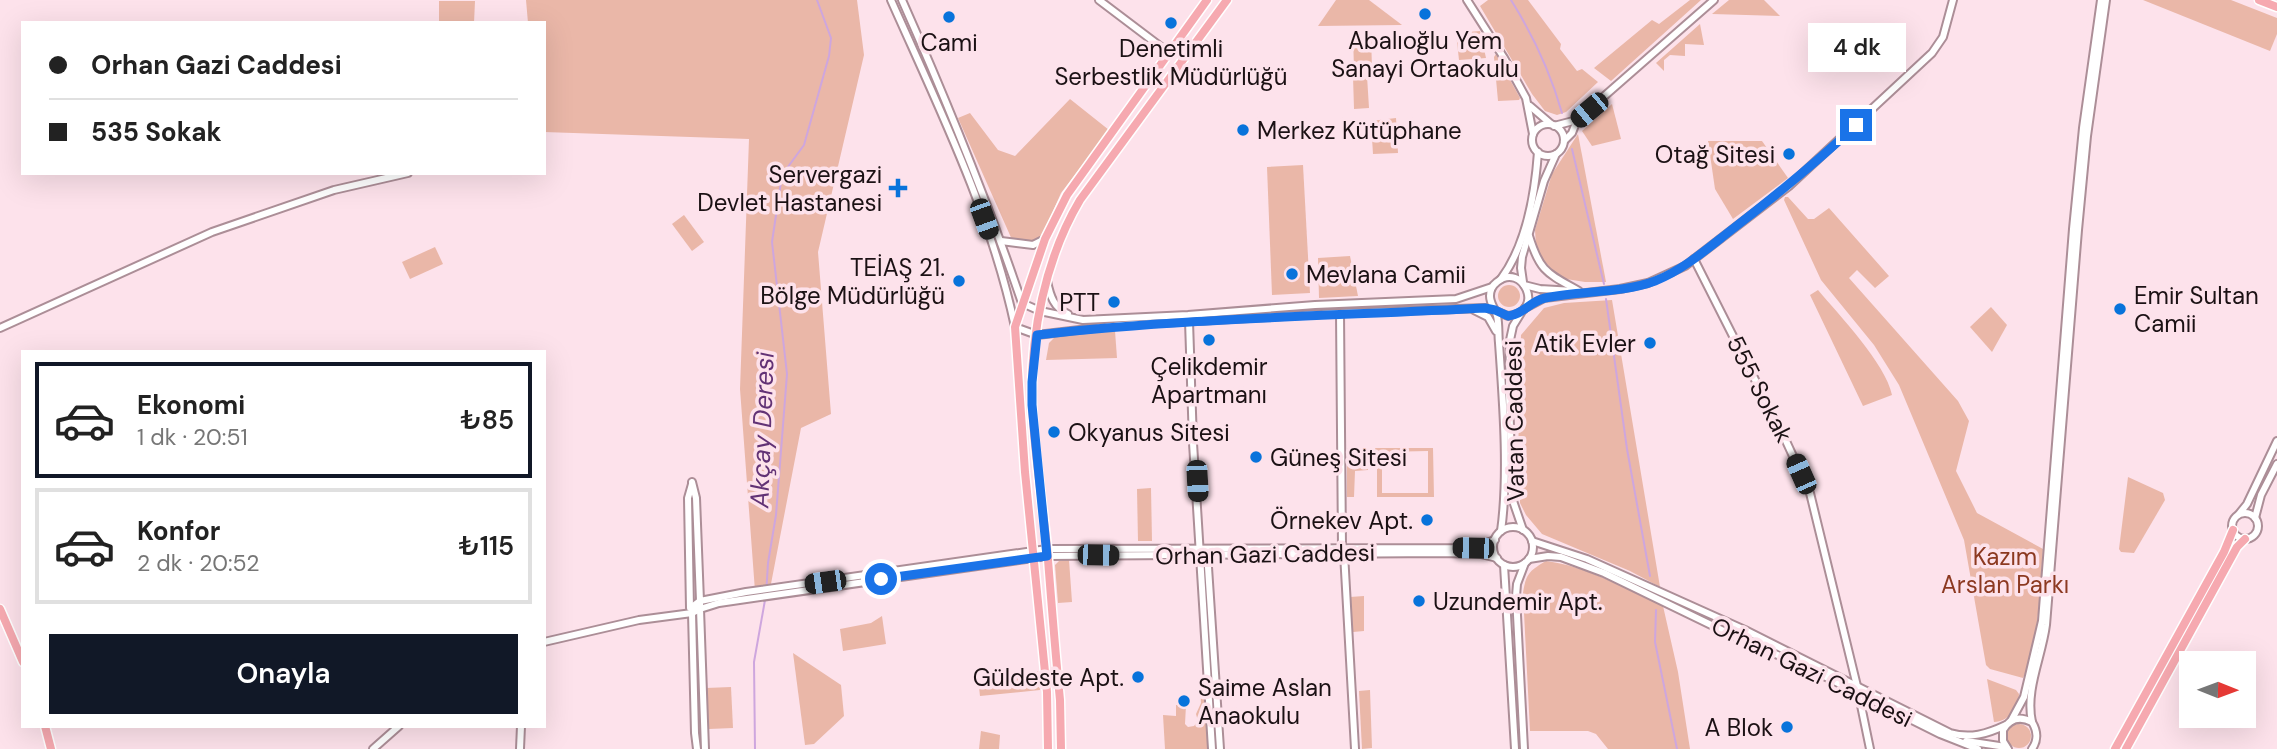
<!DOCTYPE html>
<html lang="tr">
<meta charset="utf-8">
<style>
body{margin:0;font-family:"DM Sans",sans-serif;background:#f6f6f6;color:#222;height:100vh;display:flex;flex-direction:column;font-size:26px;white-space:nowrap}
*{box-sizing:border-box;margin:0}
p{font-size:23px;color:#767676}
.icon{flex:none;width:38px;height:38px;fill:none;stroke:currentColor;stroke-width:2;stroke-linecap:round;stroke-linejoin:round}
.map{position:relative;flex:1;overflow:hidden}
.details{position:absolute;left:21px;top:350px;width:525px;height:378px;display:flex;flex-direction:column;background:#fff;border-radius:0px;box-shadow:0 7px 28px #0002}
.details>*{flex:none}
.banner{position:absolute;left:21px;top:21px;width:525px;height:154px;border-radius:0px;box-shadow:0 7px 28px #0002;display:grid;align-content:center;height:154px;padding:0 28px;background:#fff}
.needle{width:46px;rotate:91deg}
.buttons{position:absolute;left:2179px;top:651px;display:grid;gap:14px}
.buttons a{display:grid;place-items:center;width:77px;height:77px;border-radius:0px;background:#fff;box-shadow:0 7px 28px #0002;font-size:35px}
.end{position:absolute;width:32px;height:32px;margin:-16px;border:9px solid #1a73e8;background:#fff;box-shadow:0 0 0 4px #fff}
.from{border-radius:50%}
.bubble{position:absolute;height:49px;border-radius:0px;background:#fff;box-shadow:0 7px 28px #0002;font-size:23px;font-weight:600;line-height:49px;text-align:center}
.car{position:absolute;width:21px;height:42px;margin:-21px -10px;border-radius:9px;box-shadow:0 0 5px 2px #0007;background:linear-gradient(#222 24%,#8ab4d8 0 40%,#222 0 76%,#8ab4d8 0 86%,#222 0)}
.banner b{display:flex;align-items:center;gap:24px;height:66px;font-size:26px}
.banner b+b{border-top:2px solid #e0e0e0}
.banner i{width:18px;height:18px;background:#222}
ul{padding:12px 0 0;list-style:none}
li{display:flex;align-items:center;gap:21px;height:116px;margin:0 14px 10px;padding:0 14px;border:4px solid #e0e0e0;border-radius:0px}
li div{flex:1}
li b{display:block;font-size:26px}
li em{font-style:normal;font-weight:600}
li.active{border-color:#111827}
li>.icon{width:63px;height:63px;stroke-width:1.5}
.cta{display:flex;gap:14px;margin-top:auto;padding:14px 28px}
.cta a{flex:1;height:80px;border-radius:0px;background:#111827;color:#fff;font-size:28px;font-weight:600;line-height:80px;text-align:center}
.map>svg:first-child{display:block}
.green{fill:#eab7a8;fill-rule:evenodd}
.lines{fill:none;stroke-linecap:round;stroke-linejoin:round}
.stream{stroke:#cea6de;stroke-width:2}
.minor-casing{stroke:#ac8e97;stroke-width:10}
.major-casing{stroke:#fff;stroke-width:11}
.minor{stroke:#fff;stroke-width:6}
.major{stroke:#f6a9b0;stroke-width:8}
.route{stroke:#1a73e8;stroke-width:9}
.poi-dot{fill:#0873db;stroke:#fde2eb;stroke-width:2.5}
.labels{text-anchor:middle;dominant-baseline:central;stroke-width:7;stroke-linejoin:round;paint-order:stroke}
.poi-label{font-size:24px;fill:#1b1114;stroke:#fde2eb;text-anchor:end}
.street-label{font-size:24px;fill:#1b1114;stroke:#fde2eb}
.park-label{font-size:24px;fill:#8c3921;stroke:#fde2eb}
.water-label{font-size:26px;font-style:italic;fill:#623275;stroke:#fde2eb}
</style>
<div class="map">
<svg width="2277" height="749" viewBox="0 0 2277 749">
<rect width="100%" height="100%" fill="#fde2eb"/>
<g class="green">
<path d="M526,0H857L864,55L818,252L831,414L801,428L770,589L755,591L740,389L749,139L544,132V23H528Z"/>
<path d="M1336,0H1369L1402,25L1318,26Z"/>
<path d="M1488,0H1528L1561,44L1560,49L1577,71L1582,69L1598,82L1566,112L1557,115L1545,111L1532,94L1480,6Z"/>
<path d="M1690,0H1701L1611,81L1594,68L1652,20L1659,24Z"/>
<path d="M1729,0H1764L1780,16L1712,14Z"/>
<path d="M2143,0H2231L2277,18V34L2270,51Z"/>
<path d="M439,1H475L474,23H439Z"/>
<path d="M1700,24L1704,45L1685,44V56L1670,55L1664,60V71L1656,63Z"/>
<path d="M1480,31L1486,58L1459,60L1456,33Z"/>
<path d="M1371,35L1372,69H1354L1353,36Z"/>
<path d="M1496,54L1520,98L1519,100L1498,101L1494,57Z"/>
<path d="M1367,76L1369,108L1354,109L1353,77Z"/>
<path d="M1070,99L1109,130L1061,193L1038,245L1013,242L958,118L970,113L998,150L1015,156Z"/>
<path d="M1612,104L1621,139L1592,146L1582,131Z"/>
<path d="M1396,118L1398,153L1373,154L1371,121Z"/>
<path d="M1578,134L1606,282H1585L1560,278L1541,258L1536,246L1535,230L1552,174Z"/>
<path d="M1708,141H1762L1788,178L1733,219L1715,189Z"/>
<path d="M1303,165L1310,293L1272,295L1267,167Z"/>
<path d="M1785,197H1788L1808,219H1814L1829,208L1889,276L1875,288L1857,270L1849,278L1958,401L1969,421L1956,471L1977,513L2043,549C2040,584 2039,648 2023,678L1990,669L1986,665L1964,540L1899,385L1874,345L1821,280L1784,200Z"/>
<path d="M684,215L704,242L692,251L672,224Z"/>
<path d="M435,247L443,264L410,279L402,262Z"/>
<path d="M1350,256L1358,296L1319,298L1318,258Z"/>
<circle cx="1509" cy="296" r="11"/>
<path d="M1818,290C1839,315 1886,364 1892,395L1863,406L1810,295Z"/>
<path d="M1612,300L1660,587L1630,571L1542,534L1526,515L1520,503L1518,410L1521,335L1544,308L1564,303Z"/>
<path d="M1991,307L2007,325L1992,352L1970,327Z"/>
<path d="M1115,331L1117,358L1046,360L1049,343L1054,338Z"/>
<path d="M1347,448H1433L1434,497H1377V454L1368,453V470L1355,471L1354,497H1347ZM1428,451V493H1382V452Z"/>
<path d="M2128,477L2163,493L2165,500L2134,553L2121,552L2119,549Z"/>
<path d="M1151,488L1152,541H1138L1137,489Z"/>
<path d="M1069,560L1072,602L1058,603L1055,565L1059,561Z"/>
<path d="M1546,561C1587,566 1626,589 1663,606L1678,672L1690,749H1608L1596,734L1588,731H1530L1523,593C1526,574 1529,571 1546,561Z"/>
<path d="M1364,596V631L1353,632L1350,597Z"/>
<path d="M882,616L886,644L843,651L840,629L871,623Z"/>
<path d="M793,653L841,685L844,716L814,744L805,745Z"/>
<path d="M1038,671L1040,690L980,696L978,678Z"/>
<path d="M1987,679L2016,690L2019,694C2019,708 2008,722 1994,722Z"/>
<path d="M731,687L733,728L709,729L706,688Z"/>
<path d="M1200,687L1205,688L1209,749H1165L1163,715L1176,716V705H1186L1185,724L1188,727L1194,726L1198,721L1196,714L1201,703Z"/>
<path d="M1370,690L1372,748L1362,749L1359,691Z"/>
<circle cx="2019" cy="736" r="12"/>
<path d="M981,731L1000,735L999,749H979Z"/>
</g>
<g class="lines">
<g class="stream">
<path d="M1511,0C1533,35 1551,74 1562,113"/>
<path d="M1572,149L1604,284"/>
<path d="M1606,299L1627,449L1650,576"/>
<path d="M766,595L768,563L776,515L787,374L772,242L782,175L804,145L829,56L831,38L817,0"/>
<path d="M1656,610L1655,642L1677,749"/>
<path d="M755,749L754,662L765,600"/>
</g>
<g class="minor-casing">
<g id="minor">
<path d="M891,0C938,106 991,213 1015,327L1037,335L1122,325L1340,313L1485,308L1495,310"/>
<path d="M902,0C946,99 987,200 1022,303L1040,311L1083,320L1188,315L1315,305L1456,299L1492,287"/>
<path d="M1099,0L1169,53"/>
<path d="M1467,0L1504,58L1526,98L1533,134"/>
<path d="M1530,106L1551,124"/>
<path d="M1577,120L1714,0"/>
<circle cx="1548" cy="140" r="16"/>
<path d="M1554,126L1577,120"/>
<path d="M1564,141L1572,133L1577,120"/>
<path d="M1529,236C1540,272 1547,273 1579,291"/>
<path d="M1001,241L1033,245L1045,239"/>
<path d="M1694,259L1786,441L1810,493L1857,686L1870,749"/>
<path d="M1501,279C1527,244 1535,194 1538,152"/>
<path d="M1047,281C1050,296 1054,308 1068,314"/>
<path d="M1523,282L1521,268L1522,257L1544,181L1556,154"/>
<path d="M1524,285L1540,289L1574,291"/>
<path d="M1525,308L1544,298L1620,289L1648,283L1685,266L1789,186L1932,53L1943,37L1953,0"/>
<path d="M1474,310L1488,317L1496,331"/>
<path d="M1496,311L1508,316C1547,312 1522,261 1497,282C1493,285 1490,290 1490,296C1490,304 1495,308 1497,316C1499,324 1498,334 1499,343C1503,401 1509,474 1501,531"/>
<path d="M1340,313L1342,547L1344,553L1355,749"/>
<path d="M1521,313L1513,326L1510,340L1509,393L1512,498L1523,530"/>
<path d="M1189,321L1193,443L1212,749"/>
<path d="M0,328L212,232L334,190L408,173"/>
<path d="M692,482L696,498L700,601L746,592L1047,549L1473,548L1495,540"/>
<circle cx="2245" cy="526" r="13"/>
<path d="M2239,514L2247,504L2277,441"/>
<path d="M2255,518L2261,495L2277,464"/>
<circle cx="1513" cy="547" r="20"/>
<path d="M1532,541L1587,559L1745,630L1950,733C1970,739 1987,734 2006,725"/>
<path d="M1207,552L1220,749"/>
<path d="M1529,559L1548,556L1561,557L1604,573L1738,638L1810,669L1940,734L1978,749"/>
<path d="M1504,565L1515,749"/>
<path d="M690,608L688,498L692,484"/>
<path d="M544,642L639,620L692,613L700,609V601L692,607V613L695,733L697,749"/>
<path d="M2011,721L2024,697L2042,621L2073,229L2083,128L2101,0"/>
<path d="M2032,722C2025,690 2042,657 2046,625L2078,230L2087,136L2106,0"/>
<path d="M1966,741L2006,747"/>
<path d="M373,749L399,726"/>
<path d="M520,749L521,726"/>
<path d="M705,749L700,609L719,603L1047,556L1442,553L1481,554L1497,558"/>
<path d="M1524,749L1516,596L1517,584L1525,563"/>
<path d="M2008,749L2003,741V730C2010,718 2020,716 2032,722C2038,732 2038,740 2032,749"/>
</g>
</g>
<g class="major-casing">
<g id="major">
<path d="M2259,0L2277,7"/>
<path d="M0,609L23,662"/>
<path d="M45,726L51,749"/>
<path d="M1048,749L1047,692L1025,472L1015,327L1045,239L1067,195L1207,0"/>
<path d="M1061,749L1060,700C1055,649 1051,598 1047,547C1042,499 1034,452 1032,404C1030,335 1045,259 1080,200L1227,0"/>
<path d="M2115,749L2224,552L2233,530"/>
<path d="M2126,749L2237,547L2245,539"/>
</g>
</g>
<use href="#minor" class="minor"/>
<use href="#major" class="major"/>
</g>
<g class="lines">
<path class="route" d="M881,579L1047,556L1032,405V382L1037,335C1186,318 1335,316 1485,308L1495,310L1508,316C1522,315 1531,301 1545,298C1581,290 1620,294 1655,281C1683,270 1707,249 1730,231C1774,197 1816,163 1856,125"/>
</g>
<g class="poi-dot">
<circle cx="1425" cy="14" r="7"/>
<circle cx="949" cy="17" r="7"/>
<circle cx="1171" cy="23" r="7"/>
<circle cx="1243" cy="130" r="7"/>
<circle cx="1789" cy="154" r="7"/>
<path d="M894.5 177.5h7v7h7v7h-7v7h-7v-7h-7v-7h7z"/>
<circle cx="1292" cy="274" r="7"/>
<circle cx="959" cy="281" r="7"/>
<circle cx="1114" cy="302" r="7"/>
<circle cx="2120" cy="309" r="7"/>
<circle cx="1209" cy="340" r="7"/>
<circle cx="1650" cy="343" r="7"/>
<circle cx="1054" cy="432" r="7"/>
<circle cx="1256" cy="457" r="7"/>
<circle cx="1427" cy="520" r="7"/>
<circle cx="1419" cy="601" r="7"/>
<circle cx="1138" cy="677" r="7"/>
<circle cx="1184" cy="701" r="7"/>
<circle cx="1787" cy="727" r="7"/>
</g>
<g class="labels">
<g class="poi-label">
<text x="1425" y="40" text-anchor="middle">Abalıoğlu Yem<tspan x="1425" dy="28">Sanayi Ortaokulu</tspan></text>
<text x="949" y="42" text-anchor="middle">Cami</text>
<text x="1171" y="48" text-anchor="middle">Denetimli<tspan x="1171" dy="28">Serbestlik Müdürlüğü</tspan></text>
<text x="1257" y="130" text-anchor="start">Merkez Kütüphane</text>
<text x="1775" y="154">Otağ Sitesi</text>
<text x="882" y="174">Servergazi<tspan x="882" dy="28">Devlet Hastanesi</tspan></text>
<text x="945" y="267">TEİAŞ 21.<tspan x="945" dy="28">Bölge Müdürlüğü</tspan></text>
<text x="1306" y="274" text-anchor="start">Mevlana Camii</text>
<text x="2134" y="295" text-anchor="start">Emir Sultan<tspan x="2134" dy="28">Camii</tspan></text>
<text x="1100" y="302">PTT</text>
<text x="1636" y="343">Atik Evler</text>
<text x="1209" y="366" text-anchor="middle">Çelikdemir<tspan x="1209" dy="28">Apartmanı</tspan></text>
<text x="1068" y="432" text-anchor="start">Okyanus Sitesi</text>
<text x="1270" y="457" text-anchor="start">Güneş Sitesi</text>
<text x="1413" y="520">Örnekev Apt.</text>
<text x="1433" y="601" text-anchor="start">Uzundemir Apt.</text>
<text x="1124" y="677">Güldeste Apt.</text>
<text x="1198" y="687" text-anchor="start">Saime Aslan<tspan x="1198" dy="28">Anaokulu</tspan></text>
<text x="1773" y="727">A Blok</text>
</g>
<g class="street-label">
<text transform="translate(1760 389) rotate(63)">555 Sokak</text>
<text transform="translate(1514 421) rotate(-91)">Vatan Caddesi</text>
<text transform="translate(1265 554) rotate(-1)">Orhan Gazi Caddesi</text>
<text transform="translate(1812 672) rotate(26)">Orhan Gazi Caddesi</text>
</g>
<g class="park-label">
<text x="2005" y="556">Kazım<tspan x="2005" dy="28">Arslan Parkı</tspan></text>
</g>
<g class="water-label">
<text transform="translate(762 430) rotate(-88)">Akçay Deresi</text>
</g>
</g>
</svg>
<div class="buttons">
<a><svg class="needle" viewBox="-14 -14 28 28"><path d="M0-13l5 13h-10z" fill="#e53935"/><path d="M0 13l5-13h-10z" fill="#767676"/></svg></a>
</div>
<i class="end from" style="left:881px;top:579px"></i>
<i class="end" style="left:1856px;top:125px"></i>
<div class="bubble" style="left:1808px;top:23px;width:98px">4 dk</div>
<i class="car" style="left:1589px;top:110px;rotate:230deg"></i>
<i class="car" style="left:984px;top:219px;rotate:160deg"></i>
<i class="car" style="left:1801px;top:474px;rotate:336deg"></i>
<i class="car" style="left:1197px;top:481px;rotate:177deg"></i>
<i class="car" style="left:1473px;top:548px;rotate:271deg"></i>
<i class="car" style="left:1098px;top:555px;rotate:91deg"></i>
<i class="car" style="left:825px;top:582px;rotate:262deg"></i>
<div class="banner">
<b><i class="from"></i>Orhan Gazi Caddesi</b>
<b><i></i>535 Sokak</b>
</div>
<section class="details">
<ul>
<li class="active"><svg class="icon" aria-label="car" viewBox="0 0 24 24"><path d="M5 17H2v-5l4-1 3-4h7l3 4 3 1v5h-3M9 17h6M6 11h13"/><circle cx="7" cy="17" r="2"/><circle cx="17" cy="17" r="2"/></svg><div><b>Ekonomi</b><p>1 dk · 20:51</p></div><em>₺85</em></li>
<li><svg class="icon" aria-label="car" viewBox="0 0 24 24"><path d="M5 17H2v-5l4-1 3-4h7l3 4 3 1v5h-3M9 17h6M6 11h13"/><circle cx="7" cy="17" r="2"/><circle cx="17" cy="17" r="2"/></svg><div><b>Konfor</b><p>2 dk · 20:52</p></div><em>₺115</em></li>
</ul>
<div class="cta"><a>Onayla</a></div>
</section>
</div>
